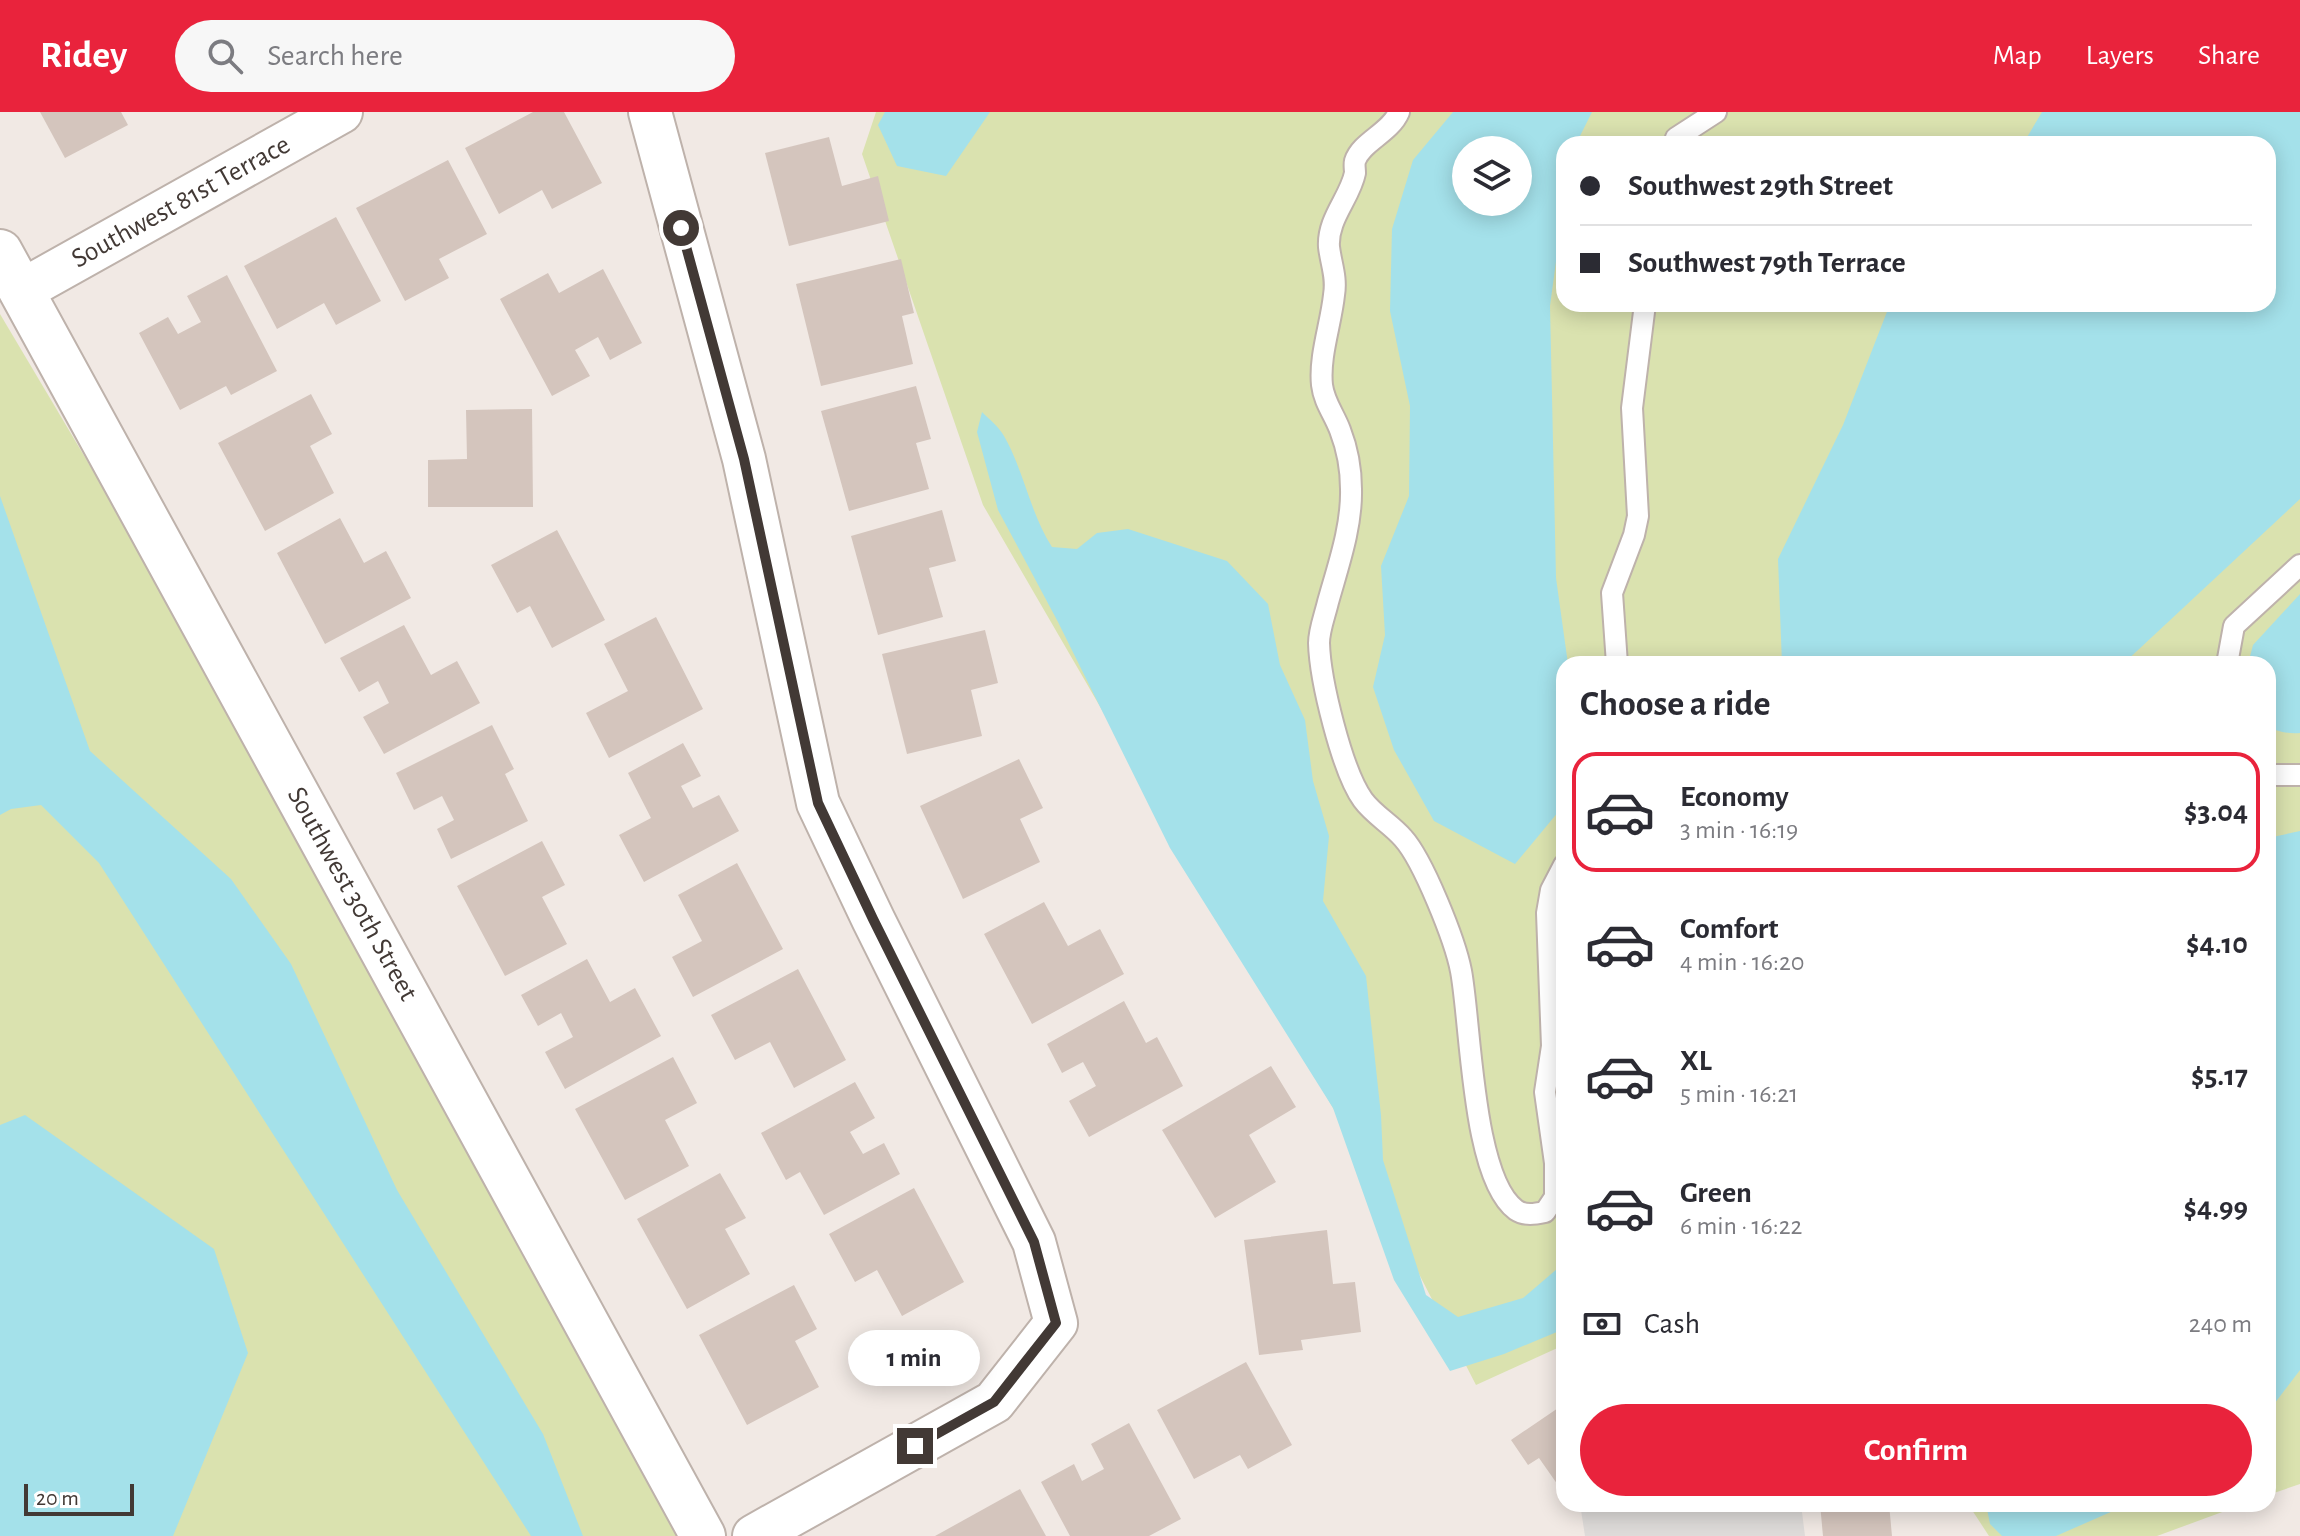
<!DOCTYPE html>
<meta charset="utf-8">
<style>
body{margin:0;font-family:"Alegreya Sans",sans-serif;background:#f7f7f7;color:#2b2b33;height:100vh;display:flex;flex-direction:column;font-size:30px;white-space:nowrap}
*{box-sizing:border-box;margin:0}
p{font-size:26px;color:#7c7c81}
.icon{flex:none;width:44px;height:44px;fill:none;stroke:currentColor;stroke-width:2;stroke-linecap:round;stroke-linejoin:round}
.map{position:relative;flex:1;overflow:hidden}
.panel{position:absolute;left:1556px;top:544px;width:720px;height:856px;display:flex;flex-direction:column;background:#fff;border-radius:24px;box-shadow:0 4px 20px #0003}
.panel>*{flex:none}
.hud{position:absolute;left:1556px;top:24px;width:720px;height:176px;border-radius:24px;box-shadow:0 4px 20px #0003;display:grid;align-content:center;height:176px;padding:0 24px;background:#fff}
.tools{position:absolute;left:1452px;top:24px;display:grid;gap:16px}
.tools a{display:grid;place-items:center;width:80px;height:80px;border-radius:50%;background:#fff;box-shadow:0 4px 20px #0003;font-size:40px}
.scale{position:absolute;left:24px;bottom:20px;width:110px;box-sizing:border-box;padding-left:8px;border:4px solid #423935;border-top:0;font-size:22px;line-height:28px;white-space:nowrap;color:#423935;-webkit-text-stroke:6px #fff;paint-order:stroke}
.end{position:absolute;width:36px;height:36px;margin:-18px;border:10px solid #423935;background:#fff;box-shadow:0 0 0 4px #fff}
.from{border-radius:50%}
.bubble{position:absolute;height:56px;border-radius:28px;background:#fff;box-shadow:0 4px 20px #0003;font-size:26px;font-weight:700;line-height:56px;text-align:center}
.hud b{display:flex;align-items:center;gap:28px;height:76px;font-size:30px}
.hud b+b{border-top:2px solid #e1e1e2}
.hud i{width:20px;height:20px;background:#2b2b33}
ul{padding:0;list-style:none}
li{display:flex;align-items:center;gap:24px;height:120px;margin:0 16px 12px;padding:0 8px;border:4px solid transparent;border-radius:24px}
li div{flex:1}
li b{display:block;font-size:30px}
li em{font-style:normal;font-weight:700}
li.current{border-color:#e9233c}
li>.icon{width:72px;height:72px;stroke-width:1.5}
h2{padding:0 24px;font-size:36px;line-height:96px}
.pay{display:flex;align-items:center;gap:20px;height:88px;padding:0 24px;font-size:30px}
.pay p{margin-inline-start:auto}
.primary-button{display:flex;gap:16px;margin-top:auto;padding:16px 24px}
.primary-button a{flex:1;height:92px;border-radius:48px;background:#e9233c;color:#fff;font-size:32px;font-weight:700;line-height:92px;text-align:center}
header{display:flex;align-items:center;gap:48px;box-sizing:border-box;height:112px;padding:0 40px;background:#e9233c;color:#fff}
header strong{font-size:38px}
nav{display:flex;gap:44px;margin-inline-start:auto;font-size:28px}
.search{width:560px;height:72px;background:#f7f7f7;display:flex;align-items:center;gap:20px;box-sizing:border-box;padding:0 28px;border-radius:44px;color:#7c7c81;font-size:30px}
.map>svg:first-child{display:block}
.green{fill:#dae2af;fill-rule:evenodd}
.parking{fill:#dedbd9}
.water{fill:#a4e1ea;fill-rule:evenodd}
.building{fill:#d4c5bd}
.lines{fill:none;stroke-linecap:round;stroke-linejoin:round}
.service-casing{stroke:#beb2ab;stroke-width:24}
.minor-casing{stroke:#beb2ab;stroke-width:46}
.tertiary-casing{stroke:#beb2ab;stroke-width:48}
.service{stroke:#fff;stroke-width:20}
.minor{stroke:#fff;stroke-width:42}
.tertiary{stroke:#fff;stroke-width:44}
.route{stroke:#423935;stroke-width:10}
.labels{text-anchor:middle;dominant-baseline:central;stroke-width:7;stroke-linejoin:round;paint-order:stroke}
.street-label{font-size:28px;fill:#423935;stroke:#fff}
</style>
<header>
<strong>Ridey</strong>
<div class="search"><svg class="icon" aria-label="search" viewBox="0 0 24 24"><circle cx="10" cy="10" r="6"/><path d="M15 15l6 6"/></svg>Search here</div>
<nav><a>Map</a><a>Layers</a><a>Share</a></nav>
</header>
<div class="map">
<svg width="2300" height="1424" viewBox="0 0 2300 1424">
<rect width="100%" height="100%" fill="#f1e9e4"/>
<g class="green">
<path d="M876,0H2300V1372L2268,1383V552H1564V1233L1476,1273L1340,1008L983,393L862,42ZM1564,32H2268V192H1564ZM1466,38H1518V90H1466Z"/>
<path d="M0,202L181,507L677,1424H0Z"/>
<path d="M1968,1392H2244L2157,1424H1989Z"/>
</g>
<path class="parking" d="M1580,1392H1801L1805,1424H1585Z"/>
<g class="water">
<path d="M885,0H990L946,64L897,54L878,13Z"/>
<path d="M1453,0H1592L1576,32H1564V90L1550,194L1556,466L1568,552H1564V693L1515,752L1434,709L1394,638L1373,575L1385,523L1381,454L1409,384L1410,294L1390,199L1392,117L1413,48ZM1466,38H1518V90H1466Z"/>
<path d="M2042,0H2300V387L2123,552H1782L1778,447L1843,313L1890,192H2268V32H2023Z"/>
<path d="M982,300C989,307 999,315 1004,324C1024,359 1030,401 1052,435L1077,437L1097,421L1128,417L1227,449L1268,492L1280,553L1305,608L1313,669L1329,724L1323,789L1366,864L1381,1003L1383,1048L1426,1183L1458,1205L1523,1186L1564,1151V1217L1504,1242L1450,1259L1394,1168L1333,996L1170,736L1058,510L998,398L977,320Z"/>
<path d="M0,384L90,639L231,767L291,852L397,1078L543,1322L583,1424H531L99,751L41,693L11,697L0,703Z"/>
<path d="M2300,482V621C2290,622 2276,620 2268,614V552H2248L2253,533Z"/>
<path d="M2300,719V1258L2268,1300V726Z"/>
<path d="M25,1003L214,1137L248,1241L173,1424H0V1013Z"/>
<path d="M1986,1392H2129L2056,1424H2002L1990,1412Z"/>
</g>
<g class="building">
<path d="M40,0H121L128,13L65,46Z"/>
<path d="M533,0H564L602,71L552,97L542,78L499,102L465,36Z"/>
<path d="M829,25L842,74L878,64L889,109L789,134L765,41Z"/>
<path d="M448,48L487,122L439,147L449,166L405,189L356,96Z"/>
<path d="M336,105L381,189L336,213L324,191L277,217L244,154Z"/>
<path d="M901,147L914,201L902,204L913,252L821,274L796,172Z"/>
<path d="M603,157L642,231L610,248L598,225L575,238L590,264L552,284L500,187L548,161L559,181Z"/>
<path d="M227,163L277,259L231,283L226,274L180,298L139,221L168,205L178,222L201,210L187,184Z"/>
<path d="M916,274L931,327L916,331L929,377L849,399L821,299Z"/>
<path d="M311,282L332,322L310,334L334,381L265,419L218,331Z"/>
<path d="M532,297L533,395H428V348L467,347L466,298Z"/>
<path d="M942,398L956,449L929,456L943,505L878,523L851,424Z"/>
<path d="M340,406L364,451L386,439L411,486L325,532L277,441Z"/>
<path d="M557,418L605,508L552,536L530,494L517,501L491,453Z"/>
<path d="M656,505L703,597L609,646L586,601L628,579L604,532Z"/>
<path d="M404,513L431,563L457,549L480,591L384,642L363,605L389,591L378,569L359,580L340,546Z"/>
<path d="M985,518L998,571L971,578L982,624L907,642L882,542Z"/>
<path d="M492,613L514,657L505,662L528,709L451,747L437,717L454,708L442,684L414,698L396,661Z"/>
<path d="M683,631L701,664L681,674L693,696L719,683L739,719L644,770L619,723L651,706L628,661Z"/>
<path d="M1019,647L1043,696L1020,707L1040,750L963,787L920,694Z"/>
<path d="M542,729L565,773L542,785L567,832L505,864L457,774Z"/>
<path d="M737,751L783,837L693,885L672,845L702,829L678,783Z"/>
<path d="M1044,790L1068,834L1100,817L1124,862L1032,912L984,822Z"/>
<path d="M587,847L610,890L635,876L661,924L565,977L545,940L573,925L561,901L538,914L521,883Z"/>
<path d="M798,857L846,948L794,976L770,930L735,948L711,903Z"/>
<path d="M1124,889L1146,931L1157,925L1183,974L1089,1025L1069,989L1096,974L1083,950L1062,961L1047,932Z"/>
<path d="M673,945L697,991L665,1008L689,1054L625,1088L575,997Z"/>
<path d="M1271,954L1296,995L1249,1023L1276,1070L1215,1106L1162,1018Z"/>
<path d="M855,970L875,1006L850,1020L863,1042L884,1031L900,1062L824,1103L800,1060L786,1068L761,1021Z"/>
<path d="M720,1061L746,1106L725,1117L750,1162L687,1197L637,1107Z"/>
<path d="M914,1076L964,1170L902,1204L877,1158L855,1170L829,1122Z"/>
<path d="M1327,1118L1333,1172L1355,1170L1361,1220L1301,1228L1303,1238L1259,1243L1244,1128Z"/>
<path d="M794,1173L817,1217L795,1229L819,1275L747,1313L699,1223Z"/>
<path d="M1246,1250L1292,1333L1248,1357L1240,1343L1194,1367L1157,1298Z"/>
<path d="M1564,1292V1373L1560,1376L1539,1346L1528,1353L1511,1328Z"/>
<path d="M1129,1311L1181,1407L1149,1424H1070L1041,1370L1074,1352L1082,1369L1104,1357L1091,1332Z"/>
<path d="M1020,1377L1046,1424H935Z"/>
<path d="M1820,1392H1889L1892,1424H1823Z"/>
</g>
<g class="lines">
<g class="service-casing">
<g id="service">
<path d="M1399,0C1390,21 1361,30 1355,49C1354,53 1355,57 1355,61C1350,86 1327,107 1329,135C1331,152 1337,165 1334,183C1331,212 1319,244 1322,273C1324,290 1334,302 1340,318C1347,336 1351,357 1351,377C1352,415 1338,454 1328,490C1325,503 1319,518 1319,531C1320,568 1342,659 1363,688C1374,703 1391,712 1403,726C1423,748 1455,828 1461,859C1471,912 1472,1066 1516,1098C1525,1104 1535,1102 1545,1100L1555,1085V1051L1545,980L1552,934L1547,801L1551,778L1564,753"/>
<path d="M1674,32L1676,26L1716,0"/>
<path d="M1617,552L1612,481L1634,423L1638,404L1632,296L1645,192"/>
<path d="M2227,552L2234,514L2300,453"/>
<path d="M2268,663H2300"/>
</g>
</g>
<g class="minor-casing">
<g id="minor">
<path d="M650,0L744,347L818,691L873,807L1034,1130L1056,1211L994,1290L754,1424"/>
<path d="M21,179L341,0"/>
</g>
</g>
<g class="tertiary-casing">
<path id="tertiary" d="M0,140L703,1424"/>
</g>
<use href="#service" class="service"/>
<use href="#minor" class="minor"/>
<use href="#tertiary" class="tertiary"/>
</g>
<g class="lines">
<path class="route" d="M681,116L744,347L818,691L873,807L1034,1130L1056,1211L994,1290L915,1334"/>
</g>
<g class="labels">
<g class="street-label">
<text transform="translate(181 90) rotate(-29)">Southwest 81st Terrace</text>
<text transform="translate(352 782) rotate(61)">Southwest 30th Street</text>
</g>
</g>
</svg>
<div class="tools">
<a><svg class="icon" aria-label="layers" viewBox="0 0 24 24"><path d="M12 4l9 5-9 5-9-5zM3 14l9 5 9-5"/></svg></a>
</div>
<div class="scale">20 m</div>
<i class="end from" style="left:681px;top:116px"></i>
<i class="end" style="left:915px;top:1334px"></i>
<div class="bubble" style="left:848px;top:1218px;width:132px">1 min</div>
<div class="hud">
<b><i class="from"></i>Southwest 29th Street</b>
<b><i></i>Southwest 79th Terrace</b>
</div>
<section class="panel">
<h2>Choose a ride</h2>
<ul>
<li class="current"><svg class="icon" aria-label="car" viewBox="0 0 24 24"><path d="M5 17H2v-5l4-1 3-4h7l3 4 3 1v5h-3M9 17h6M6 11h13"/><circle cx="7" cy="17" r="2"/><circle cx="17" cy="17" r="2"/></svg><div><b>Economy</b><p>3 min · 16:19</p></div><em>$3.04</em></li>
<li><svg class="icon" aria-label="car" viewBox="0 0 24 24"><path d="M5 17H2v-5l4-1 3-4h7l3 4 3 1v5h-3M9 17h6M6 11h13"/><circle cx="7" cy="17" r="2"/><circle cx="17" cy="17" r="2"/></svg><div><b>Comfort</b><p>4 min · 16:20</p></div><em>$4.10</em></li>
<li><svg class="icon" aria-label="car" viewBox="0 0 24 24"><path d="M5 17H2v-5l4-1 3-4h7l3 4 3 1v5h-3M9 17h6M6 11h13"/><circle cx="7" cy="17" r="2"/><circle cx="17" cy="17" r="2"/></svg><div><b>XL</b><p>5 min · 16:21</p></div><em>$5.17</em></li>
<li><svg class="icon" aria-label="car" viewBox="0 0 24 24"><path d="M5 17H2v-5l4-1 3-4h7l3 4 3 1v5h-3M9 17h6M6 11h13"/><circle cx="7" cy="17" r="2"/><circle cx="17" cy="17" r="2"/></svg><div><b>Green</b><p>6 min · 16:22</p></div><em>$4.99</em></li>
</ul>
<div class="pay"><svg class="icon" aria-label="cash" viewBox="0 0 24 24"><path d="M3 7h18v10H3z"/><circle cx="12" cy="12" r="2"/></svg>Cash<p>240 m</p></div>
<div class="primary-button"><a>Confirm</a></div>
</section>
</div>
